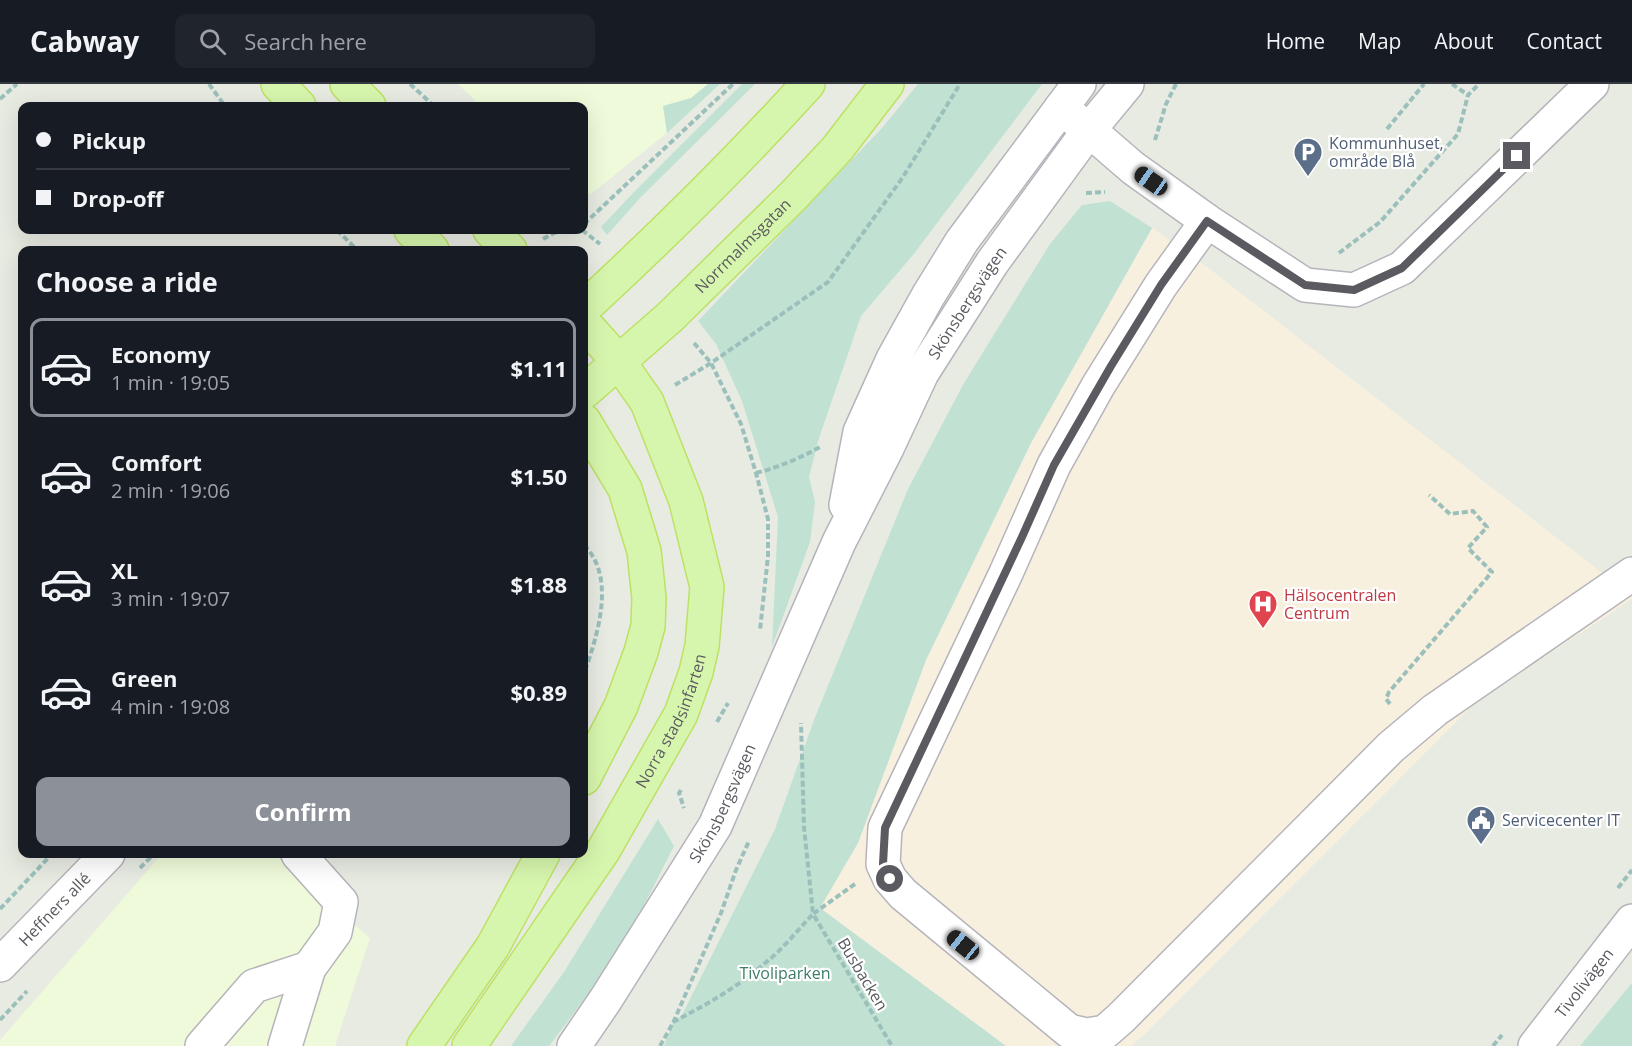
<!DOCTYPE html>
<meta charset="utf-8">
<style>
body{margin:0;font-family:"Open Sans",sans-serif;background:#20242c;color:#f1f3f6;height:100vh;display:flex;flex-direction:column;font-size:22px;white-space:nowrap}
*{box-sizing:border-box;margin:0}
p{font-size:20px;color:#9ea1a6}
.icon{flex:none;width:33px;height:33px;fill:none;stroke:currentColor;stroke-width:2;stroke-linecap:round;stroke-linejoin:round}
.map{position:relative;flex:1;overflow:hidden}
.side{position:absolute;left:18px;top:162px;width:570px;height:612px;display:flex;flex-direction:column;background:#171b24;border-radius:12px;box-shadow:0 6px 24px #0002}
.side>*{flex:none}
.top-card{position:absolute;left:18px;top:18px;width:570px;height:132px;border-radius:12px;box-shadow:0 6px 24px #0002;display:grid;align-content:center;height:132px;padding:0 18px;background:#171b24}
.end{position:absolute;width:27px;height:27px;margin:-14px;border:8px solid #5b5a61;background:#fff;box-shadow:0 0 0 3px #fff}
.from{border-radius:50%}
.car{position:absolute;width:18px;height:36px;margin:-18px -9px;border-radius:8px;box-shadow:0 0 4px 2px #0007;background:linear-gradient(#222 24%,#8ab4d8 0 40%,#222 0 76%,#8ab4d8 0 86%,#222 0)}
.top-card b{display:flex;align-items:center;gap:21px;height:57px;font-size:22px}
.top-card b+b{border-top:2px solid #363941}
.top-card i{width:15px;height:15px;background:#f1f3f6}
ul{padding:0;list-style:none}
li{display:flex;align-items:center;gap:18px;height:99px;margin:0 12px 9px;padding:0 6px;border:3px solid transparent;border-radius:12px}
li div{flex:1}
li b{display:block;font-size:22px}
li em{font-style:normal;font-weight:700}
li.on{border-color:#8c9099}
li>.icon{width:54px;height:54px;stroke-width:1.5}
h2{padding:0 18px;font-size:27px;line-height:72px}
.cta{display:flex;gap:12px;margin-top:auto;padding:12px 18px}
.cta a{flex:1;height:69px;border-radius:12px;background:#8c9099;color:#fff;font-size:24px;font-weight:700;line-height:69px;text-align:center}
header{display:flex;align-items:center;gap:36px;box-sizing:border-box;height:84px;padding:0 30px;background:#171b24;border-bottom:2px solid #363941}
header strong{font-size:28px}
nav{display:flex;gap:33px;margin-inline-start:auto;font-size:21px}
.search{width:420px;height:54px;background:#20242c;display:flex;align-items:center;gap:15px;box-sizing:border-box;padding:0 21px;border-radius:12px;color:#9ea1a6;font-size:22px}
.map>svg:first-child{display:block}
.commercial{fill:#eefad9}
.medical{fill:#f8f0df}
.green{fill:#c1e1d3}
.lines{fill:none;stroke-linecap:round;stroke-linejoin:round}
.minor-casing{stroke:#b6b4bb;stroke-width:36}
.major-casing{stroke:#bce165;stroke-width:36}
.path{stroke:#9bc0bb;stroke-width:4;stroke-dasharray:6 3;stroke-linecap:butt}
.minor{stroke:#fff;stroke-width:33}
.major{stroke:#d7f6ad;stroke-width:33}
.route{stroke:#5b5a61;stroke-width:8}
.labels{text-anchor:middle;dominant-baseline:central;stroke-width:4.5;stroke-linejoin:round;paint-order:stroke}
.service-label{font-size:16px;fill:#4e5e75;stroke:#fff;text-anchor:start}
.street-label{font-size:16px;fill:#5b5a61;stroke:#fff}
.health-label{font-size:16px;fill:#be3a42;stroke:#fff;text-anchor:start}
.park-label{font-size:16px;fill:#3d7e66;stroke:#fff}
</style>
<header>
<strong>Cabway</strong>
<div class="search"><svg class="icon" aria-label="search" viewBox="0 0 24 24"><circle cx="10" cy="10" r="6"/><path d="M15 15l6 6"/></svg>Search here</div>
<nav><a>Home</a><a>Map</a><a>About</a><a>Contact</a></nav>
</header>
<div class="map">
<svg width="1632" height="962" viewBox="0 0 1632 962">
<rect width="100%" height="100%" fill="#e8ebe2"/>
<g class="commercial">
<path d="M458,0H720L667,49L591,110L584,108V22H481Z"/>
<path d="M162,770H274L370,854L335,962H0V956Z"/>
</g>
<path class="medical" d="M1152,144L1207,183L1632,512V515L1474,620L1146,949L1131,962H1006L820,824L858,759L926,576L1031,359Z"/>
<g class="green">
<path d="M708,0H720L667,49L663,22L691,14Z"/>
<path d="M742,0H755L640,114L607,151L601,143L635,107Z"/>
<path d="M918,0H1042L913,171L861,232L819,354L809,393L815,418L810,458L772,563L778,433L742,317L716,260L698,237L882,44Z"/>
<path d="M1110,117L1152,144L1031,359L926,576L858,759L820,824L1006,962H664L673,939L682,931L775,745L814,636L908,405L964,299L1050,160L1082,121Z"/>
<path d="M658,735L674,762C660,789 647,817 631,844C607,885 578,924 549,962H511L564,888Z"/>
<path d="M1632,899V962H1580Z"/>
</g>
<g class="lines">
<g class="minor-casing">
<g id="minor">
<path d="M1061,24L1089,46L1133,84L1207,137L1305,201L1354,206L1402,184L1592,0"/>
<path d="M1207,137L1161,201L1098,302L1054,381L1006,489L885,744L883,780L890,795L903,810L1069,947L1087,951L1105,948L1121,934L1391,663L1435,626L1632,490"/>
<path d="M846,421L860,348L893,275L928,212L962,157L1079,0"/>
<path id="s1" d="M0,881L108,770"/>
<path d="M202,962L254,902L309,884"/>
<path d="M285,962L309,884L335,848L341,818L298,770"/>
<path id="s2" d="M574,962L606,915L715,742L839,458L887,364L922,289L992,179L1089,46L1127,0"/>
<path id="s3" d="M1535,962L1632,837"/>
</g>
</g>
<g class="major-casing">
<g id="major">
<path d="M278,0L299,22"/>
<path d="M347,0L369,22"/>
<path d="M411,146L432,166"/>
<path d="M490,146L510,166"/>
<path d="M584,224C661,153 737,78 808,0"/>
<path id="s4" d="M584,308L670,233L793,112L837,65L887,0"/>
<path d="M584,337L625,405L644,467L649,514L648,542L641,568L621,622L584,694"/>
<path d="M424,962L493,862L543,770"/>
<path id="s5" d="M469,962L603,767L681,630L696,588L702,562L707,503L686,417L647,318L619,278L584,239"/>
</g>
</g>
<g class="path">
<path d="M209,0L225,22"/>
<path d="M410,0L434,22"/>
<path d="M1452,0L1468,11"/>
<path d="M0,15L17,0"/>
<path d="M1387,45L1424,0"/>
<path d="M1155,56L1166,20L1176,0"/>
<path d="M1086,109L1105,108"/>
<path d="M584,140L733,0"/>
<path d="M337,146L357,166"/>
<path d="M582,146L600,160"/>
<path d="M543,155L554,149L568,146"/>
<path d="M1339,169L1380,138L1458,50L1468,11L1479,0"/>
<path d="M694,259L711,279L741,340L756,389L768,435V472L760,546"/>
<path d="M675,301L711,279L828,198L903,93L960,0"/>
<path d="M756,389C780,383 800,374 822,362"/>
<path d="M584,461C617,494 597,552 584,590"/>
<path d="M1390,620L1386,615L1389,608L1492,488L1468,464L1487,443L1473,427L1450,430L1429,411"/>
<path d="M717,638L728,619"/>
<path d="M681,706L679,709L684,724"/>
<path d="M140,784L154,770"/>
<path d="M855,800L813,830L892,962"/>
<path d="M1618,804L1632,786"/>
<path d="M0,825L52,770"/>
<path d="M0,936L27,907"/>
<path d="M673,938C706,921 736,904 764,880C782,866 797,847 813,830L804,743L801,639"/>
<path d="M660,962L673,939L721,829L736,786L749,757"/>
<path d="M1493,962L1502,951"/>
</g>
<use href="#minor" class="minor"/>
<use href="#major" class="major"/>
</g>
<g class="lines">
<path class="route" d="M890,795L883,780L885,744L1022,453L1054,381L1111,282L1161,201L1207,137L1305,201L1354,206L1402,184L1517,72"/>
</g>
<defs>
<g id="parking-pin" transform="scale(1.5)"><path d="M0 17L-7.5 6A9.5 9.5 0 1 1 7.5 6Z" fill="#5c6f8a" stroke="#fff"/><path d="M-3.5-5.5H1a3.5 3.5 0 0 1 0 7H-1V5.5H-3.5ZM-1-3.4V-.6H.8a1.4 1.4 0 0 0 0-2.8Z" fill="#fff"/></g>
<g id="hospital-pin" transform="scale(1.5)"><path d="M0 17L-7.5 6A9.5 9.5 0 1 1 7.5 6Z" fill="#e0444e" stroke="#fff"/><path d="M-5-5h3v3.5h4V-5h3V5h-3V1.5h-4V5h-3Z" fill="#fff"/></g>
<g id="civic-pin" transform="scale(1.5)"><path d="M0 17L-7.5 6A9.5 9.5 0 1 1 7.5 6Z" fill="#5c6f8a" stroke="#fff"/><path d="M-.6-6.5H3V-4.5H.6V-3L4-1V1h2V6H-6V1h2V-1L-.6-3ZM-1.2 2.5V6h2.4V2.5Z" fill="#fff"/></g>
</defs>
<g fill-rule="evenodd">
<use href="#parking-pin" x="1308" y="68"/>
<use href="#hospital-pin" x="1263" y="520"/>
<use href="#civic-pin" x="1481" y="736"/>
</g>
<g class="labels">
<g class="service-label">
<text x="1329" y="59">Kommunhuset,<tspan x="1329" dy="18">område Blå</tspan></text>
<text x="1502" y="736">Servicecenter IT</text>
</g>
<g class="street-label">
<text stroke="none"><textPath href="#s4" startOffset="216">Norrmalmsgatan</textPath></text>
<text stroke="none"><textPath href="#s2" startOffset="843">Skönsbergsvägen</textPath></text>
<text stroke="none"><textPath href="#s5" startOffset="384">Norra stadsinfarten</textPath></text>
<text stroke="none"><textPath href="#s2" startOffset="285">Skönsbergsvägen</textPath></text>
<text stroke="none"><textPath href="#s1" startOffset="78">Heffners allé</textPath></text>
<text transform="translate(863 890) rotate(59)">Busbacken</text>
<text stroke="none"><textPath href="#s3" startOffset="80">Tivolivägen</textPath></text>
</g>
<g class="health-label">
<text x="1284" y="511">Hälsocentralen<tspan x="1284" dy="18">Centrum</tspan></text>
</g>
<g class="park-label">
<text x="785" y="889">Tivoliparken</text>
</g>
</g>
</svg>
<i class="end from" style="left:890px;top:795px"></i>
<i class="end" style="left:1517px;top:72px"></i>
<i class="car" style="left:1151px;top:97px;rotate:305deg"></i>
<i class="car" style="left:963px;top:861px;rotate:309deg"></i>
<div class="top-card">
<b><i class="from"></i>Pickup</b>
<b><i></i>Drop-off</b>
</div>
<section class="side">
<h2>Choose a ride</h2>
<ul>
<li class="on"><svg class="icon" aria-label="car" viewBox="0 0 24 24"><path d="M5 17H2v-5l4-1 3-4h7l3 4 3 1v5h-3M9 17h6M6 11h13"/><circle cx="7" cy="17" r="2"/><circle cx="17" cy="17" r="2"/></svg><div><b>Economy</b><p>1 min · 19:05</p></div><em>$1.11</em></li>
<li><svg class="icon" aria-label="car" viewBox="0 0 24 24"><path d="M5 17H2v-5l4-1 3-4h7l3 4 3 1v5h-3M9 17h6M6 11h13"/><circle cx="7" cy="17" r="2"/><circle cx="17" cy="17" r="2"/></svg><div><b>Comfort</b><p>2 min · 19:06</p></div><em>$1.50</em></li>
<li><svg class="icon" aria-label="car" viewBox="0 0 24 24"><path d="M5 17H2v-5l4-1 3-4h7l3 4 3 1v5h-3M9 17h6M6 11h13"/><circle cx="7" cy="17" r="2"/><circle cx="17" cy="17" r="2"/></svg><div><b>XL</b><p>3 min · 19:07</p></div><em>$1.88</em></li>
<li><svg class="icon" aria-label="car" viewBox="0 0 24 24"><path d="M5 17H2v-5l4-1 3-4h7l3 4 3 1v5h-3M9 17h6M6 11h13"/><circle cx="7" cy="17" r="2"/><circle cx="17" cy="17" r="2"/></svg><div><b>Green</b><p>4 min · 19:08</p></div><em>$0.89</em></li>
</ul>
<div class="cta"><a>Confirm</a></div>
</section>
</div>
